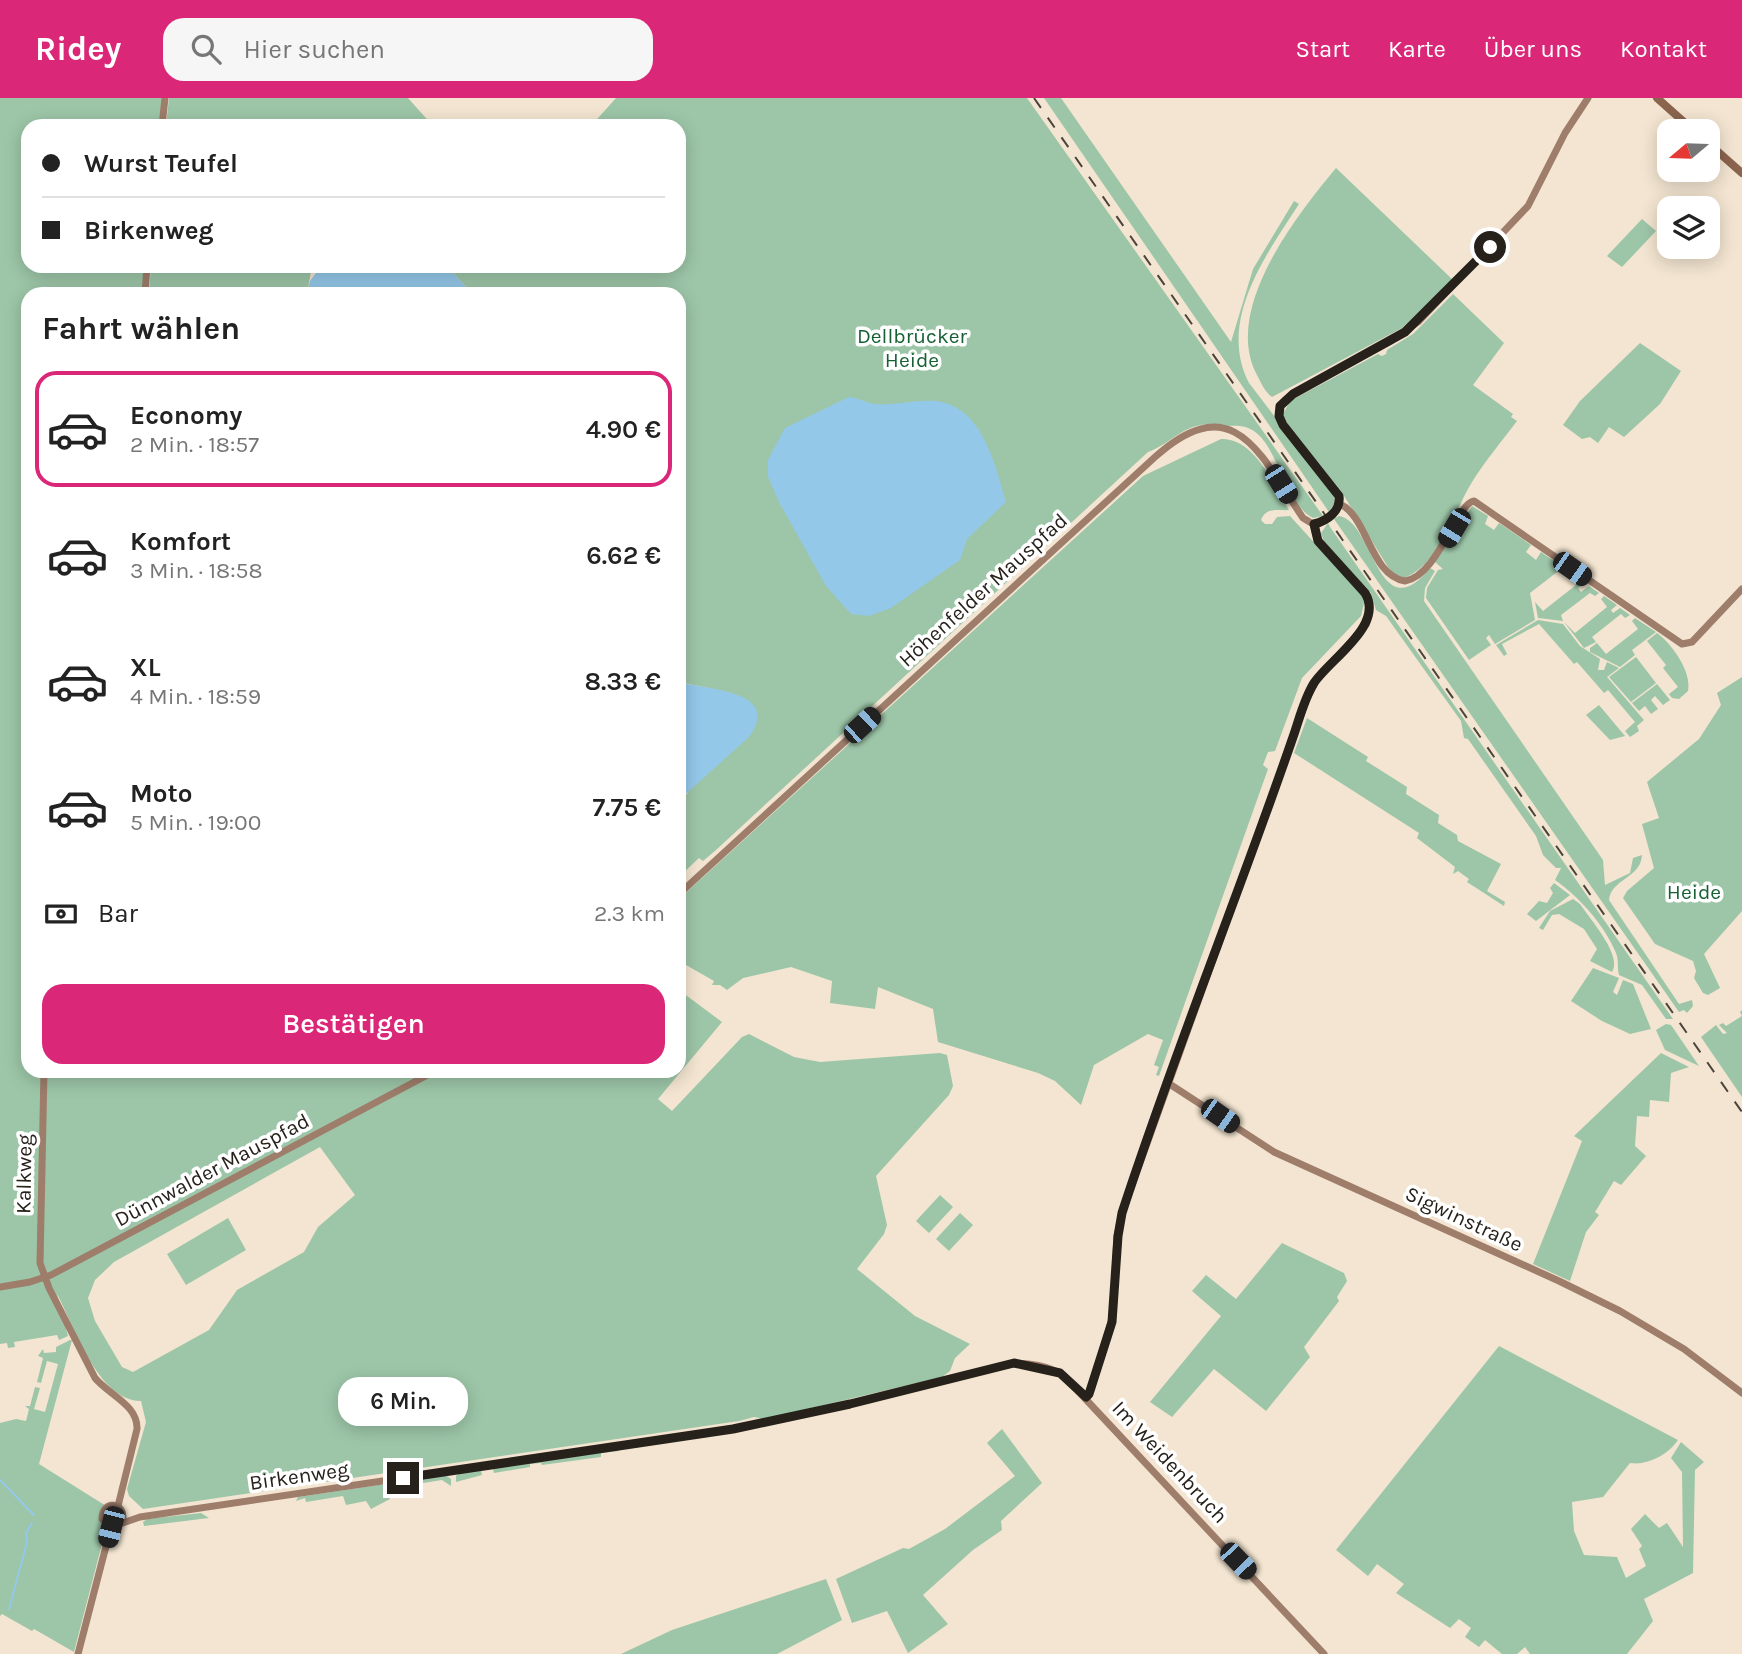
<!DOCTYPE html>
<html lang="de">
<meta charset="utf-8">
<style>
body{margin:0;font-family:Karla,sans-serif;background:#f6f6f6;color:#222;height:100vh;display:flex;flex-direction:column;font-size:26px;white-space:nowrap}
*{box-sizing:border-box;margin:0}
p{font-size:23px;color:#767676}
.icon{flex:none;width:38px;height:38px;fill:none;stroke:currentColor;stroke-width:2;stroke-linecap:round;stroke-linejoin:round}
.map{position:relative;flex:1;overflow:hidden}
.panel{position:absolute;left:21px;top:189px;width:665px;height:791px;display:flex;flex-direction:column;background:#fff;border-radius:21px;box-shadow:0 4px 18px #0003}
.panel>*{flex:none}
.top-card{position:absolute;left:21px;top:21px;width:665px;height:154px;border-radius:21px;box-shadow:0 4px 18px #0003;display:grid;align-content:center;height:154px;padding:0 21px;background:#fff}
.needle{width:46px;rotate:251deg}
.buttons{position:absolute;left:1657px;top:21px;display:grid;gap:14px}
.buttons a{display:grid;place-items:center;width:63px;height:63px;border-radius:14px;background:#fff;box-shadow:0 4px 18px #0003;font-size:35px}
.end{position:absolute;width:32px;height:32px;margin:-16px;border:9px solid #26211a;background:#fff;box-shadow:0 0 0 4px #fff}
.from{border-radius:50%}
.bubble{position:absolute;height:49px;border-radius:21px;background:#fff;box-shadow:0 4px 18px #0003;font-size:23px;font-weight:600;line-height:49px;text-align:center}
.car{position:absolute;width:21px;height:42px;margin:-21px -10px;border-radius:9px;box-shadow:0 0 5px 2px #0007;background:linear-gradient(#222 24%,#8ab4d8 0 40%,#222 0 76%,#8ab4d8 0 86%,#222 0)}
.top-card b{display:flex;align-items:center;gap:24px;height:66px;font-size:26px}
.top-card b+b{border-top:2px solid #e0e0e0}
.top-card i{width:18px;height:18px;background:#222}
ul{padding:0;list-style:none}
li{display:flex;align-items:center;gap:21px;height:116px;margin:0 14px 10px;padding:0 7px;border:4px solid transparent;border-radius:21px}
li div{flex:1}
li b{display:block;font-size:26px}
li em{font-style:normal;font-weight:600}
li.on{border-color:#db2777}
li>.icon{width:63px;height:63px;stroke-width:1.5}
h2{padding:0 21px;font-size:32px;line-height:84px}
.pay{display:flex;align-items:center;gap:18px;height:77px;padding:0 21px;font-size:26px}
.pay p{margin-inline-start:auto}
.button{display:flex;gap:14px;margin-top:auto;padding:14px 21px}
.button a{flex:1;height:80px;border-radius:21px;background:#db2777;color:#fff;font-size:28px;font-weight:600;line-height:80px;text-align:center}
header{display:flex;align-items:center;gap:42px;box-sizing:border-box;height:98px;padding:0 35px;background:#db2777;color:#fff}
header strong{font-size:33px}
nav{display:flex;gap:38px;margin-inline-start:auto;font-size:24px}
.search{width:490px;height:63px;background:#f6f6f6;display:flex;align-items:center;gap:18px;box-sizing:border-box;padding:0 24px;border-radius:21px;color:#767676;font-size:26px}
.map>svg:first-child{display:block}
.green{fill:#9dc6a8;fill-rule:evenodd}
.water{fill:#94c8e9}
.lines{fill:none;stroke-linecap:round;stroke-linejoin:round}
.stream{stroke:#94c8e9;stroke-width:2}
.secondary{stroke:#9e7d6b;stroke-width:7}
.primary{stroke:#8b644e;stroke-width:8}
.rail{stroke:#4b443b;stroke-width:2;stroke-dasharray:12 12;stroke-linecap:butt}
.route{stroke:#26211a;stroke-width:9}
.labels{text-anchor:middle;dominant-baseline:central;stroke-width:7;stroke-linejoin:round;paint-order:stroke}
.park-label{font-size:21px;fill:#166134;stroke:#fff}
.street-label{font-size:21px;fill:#26211a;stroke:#fff}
</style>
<header>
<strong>Ridey</strong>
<div class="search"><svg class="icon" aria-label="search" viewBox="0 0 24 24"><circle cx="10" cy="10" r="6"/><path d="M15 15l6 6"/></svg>Hier suchen</div>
<nav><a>Start</a><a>Karte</a><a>Über uns</a><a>Kontakt</a></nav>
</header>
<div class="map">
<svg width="1742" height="1556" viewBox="0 0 1742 1556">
<rect width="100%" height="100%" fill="#f3e5d1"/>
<g class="green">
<path d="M0,0H163L160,28H28V168H145L142,196H28V973H679V892L722,924L658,1001L672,1013L742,939L749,936L794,959L820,964L940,955L947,957L953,988L949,997L876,1078L887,1127L884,1136L857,1171L915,1218L970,1246L955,1260L950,1273L942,1279L765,1321L754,1319L739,1323L143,1411L129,1398L127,1391L146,1324L141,1303C98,1303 74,1228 57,1196L68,1238L59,1242L57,1237L14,1244L15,1249L8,1250L7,1245L0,1246ZM320,1049L355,1097L318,1129L304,1154L237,1192L209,1232L133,1274L122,1269L95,1223L88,1200L95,1182L114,1164Z"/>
<path d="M169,0H408L433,28H166Z"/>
<path d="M616,0H1027L1323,418L1313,420C1282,404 1278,341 1248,330C1240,327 1233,328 1227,328C1217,328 1210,325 1200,327C1180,331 1166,348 1148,354L716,752L703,763L699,760L679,779V702L687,696L727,594L679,584V196H472L447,168H679V28H591Z"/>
<path d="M1044,0H1061L1231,244L1253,171L1294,103L1299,106C1266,157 1217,223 1249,285L1333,395L1335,404L1329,414Z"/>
<path d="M1336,70L1453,182L1402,230L1272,299C1265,294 1261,285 1257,277C1222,212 1296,118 1336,70Z"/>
<path d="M1642,121L1656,133L1622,169L1607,158Z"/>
<path d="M151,168H312L307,196H149Z"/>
<path d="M1453,196L1504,245L1473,287L1513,316L1511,319L1517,323C1502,343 1485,363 1472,384C1453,415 1441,465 1404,480L1393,475L1388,469L1341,393L1288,327L1283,316L1290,303L1378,256L1382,258L1386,256L1387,252L1413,236Z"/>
<path d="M1640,245L1681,273L1660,306L1624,339L1609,329L1598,345L1590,339L1582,341L1563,327L1580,303Z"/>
<path d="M1221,341C1255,340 1273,386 1289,412C1279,413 1267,408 1261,422L1265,426H1272L1277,419L1290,418L1361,496L1364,505L1361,518L1302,580L1275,653L1268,654L1263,667L1268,671L1159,978L1156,977L1159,969L1154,967L1163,942L1148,936L1094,967L1081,1007L1055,983L1038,975L938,944L933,911L878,889L875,911L830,905L832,883L791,869L743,880L727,892L720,887H712L714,883L679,863V801L1143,378Z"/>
<path d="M1472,408L1488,418L1485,426L1494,432L1499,425L1531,447L1526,454L1536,462L1541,454L1568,473L1565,475L1561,471L1530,495L1535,522L1495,546L1489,537L1486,540L1491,547L1469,562L1426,500L1427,490L1438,472L1443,471L1435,464Z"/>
<path d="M1339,418C1374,423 1378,534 1430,470L1435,473L1425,490L1424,503L1603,762L1605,787L1630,775L1633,760L1642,757C1641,780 1611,781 1609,802L1679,906L1692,902L1693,908L1687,915L1684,912L1679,914L1334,421Z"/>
<path d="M1328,425L1330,429L1673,921H1666L1642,887L1619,877C1617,870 1619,862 1616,855C1604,826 1579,799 1555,782L1561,770H1556L1543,757L1536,738L1468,641L1464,640L1461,623L1386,518L1376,512L1371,495L1324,444L1321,435Z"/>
<path d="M1573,477L1585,485L1578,490L1581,494L1589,488L1599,495L1595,498L1590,495L1561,517L1563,523L1538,520L1535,504L1543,513L1576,487L1570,479Z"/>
<path d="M1604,498L1617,507L1611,512L1613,515L1620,510L1630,517L1625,520L1621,516L1592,539L1596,544L1584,550L1564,524L1575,535L1607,509L1601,501Z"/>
<path d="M1635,520L1656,534L1632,552L1635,557L1620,569L1590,554V550L1597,545L1606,556L1638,531L1632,523Z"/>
<path d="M1538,522L1563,526L1580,548L1600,561L1598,572H1604L1607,564L1619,570L1607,579L1644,622L1637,628L1639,633L1630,639L1625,633L1635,624L1608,592L1604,595L1577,564L1574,566L1539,526L1502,546L1507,556L1504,558L1496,547Z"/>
<path d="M1657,535C1672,546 1692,574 1688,593L1679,601L1672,600L1669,596L1678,589L1663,570L1666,567L1647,543Z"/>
<path d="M1636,559L1656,585L1631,604L1609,579Z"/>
<path d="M1742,579V813L1704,856L1720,890L1708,897L1703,895L1694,880L1696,873L1693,863L1655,846L1623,800L1627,793L1654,770L1642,726L1659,720L1647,684L1699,641L1721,607L1717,595Z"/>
<path d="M1657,586L1670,602L1663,607L1655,598L1651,602L1658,611L1651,616L1645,608L1639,613L1632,605Z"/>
<path d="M1599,607L1625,638L1610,642L1586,617Z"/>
<path d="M1307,620L1368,659L1366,663L1407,689L1406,696L1439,717L1438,725L1457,737L1458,743L1501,766L1487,793L1505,804L1504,808L1467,784L1469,781L1458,773L1453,776L1455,769L1417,740L1419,735L1294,655Z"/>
<path d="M1554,785L1570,797L1536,823L1527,816L1539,803L1547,805L1553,795L1550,790Z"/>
<path d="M1573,801L1580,806C1590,821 1623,858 1612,874L1590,863L1597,851L1584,831L1559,816L1552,817L1543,832L1539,830L1550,813Z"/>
<path d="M1593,870L1619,880L1613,894L1617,897L1623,882L1633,886L1651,931L1630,936L1602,923L1571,903Z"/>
<path d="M1742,912V999L1701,939L1716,927L1723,936L1727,935L1719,927L1723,925L1726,928L1742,918L1740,914Z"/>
<path d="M1666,926L1671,927L1699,968L1665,952L1656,932Z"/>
<path d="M1661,955L1689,969L1671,975L1669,1004L1650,1002L1649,1019L1637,1018L1635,1048L1646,1058L1621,1087L1614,1083L1595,1114L1599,1117L1586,1134L1570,1183L1533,1166L1582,1043L1574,1038Z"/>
<path d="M940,1097L953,1109L929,1135L916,1123Z"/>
<path d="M960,1115L973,1127L949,1153L936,1141Z"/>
<path d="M228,1120L246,1152L186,1187L167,1156Z"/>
<path d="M1282,1145L1344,1175L1347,1183L1337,1199L1339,1203L1304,1249L1310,1259L1266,1313L1214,1271L1172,1319L1150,1304L1221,1218L1192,1193L1206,1177L1236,1201Z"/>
<path d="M70,1242H72L39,1366L111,1411L74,1554L34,1531L32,1533L2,1516L0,1518V1325L16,1321L26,1323L29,1311L25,1308H30L35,1289L40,1290L34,1311L45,1314L58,1266L47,1263L41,1285L37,1284L43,1260L38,1258L43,1251L44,1255L56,1254V1249Z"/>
<path d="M1499,1248L1678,1342C1669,1356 1647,1368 1630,1365L1603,1399L1572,1404L1574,1433L1584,1457L1617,1459L1626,1480L1646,1468L1639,1451L1642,1448L1631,1431L1645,1416L1659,1430L1667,1425L1683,1449L1682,1374L1671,1360L1681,1344L1704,1364L1695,1372L1693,1475L1644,1501L1653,1523L1627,1556H1530L1525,1549L1517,1556H1502L1485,1542L1479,1549L1465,1539L1471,1530L1459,1521L1450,1530L1396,1495L1404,1486L1377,1466L1368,1478L1336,1452Z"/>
<path d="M1002,1331L1042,1385L1001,1423L1002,1432L973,1452L923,1497L948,1526L908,1555L887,1513L852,1525L836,1481L903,1450L909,1451L945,1431L1015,1378L987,1345Z"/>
<path d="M619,1351V1353L601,1355V1359L542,1367L541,1365L530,1366V1369L494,1375L493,1371L481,1372L482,1377L456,1384V1378L460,1374Z"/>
<path d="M445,1377L451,1381V1388L442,1382L385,1391L390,1401L371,1411L366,1403L346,1407L343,1398L306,1404L305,1400L296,1403L298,1399Z"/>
<path d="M201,1415L209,1420L144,1428L143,1424L147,1421Z"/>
<path d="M826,1481L842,1522L777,1556H621L672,1532Z"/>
</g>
<g class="water">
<path d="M321,168H447L472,196H307L310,183Z"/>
<path d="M849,299C858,300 867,305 875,306C893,308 917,301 935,303C983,308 995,367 1006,404L967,441L960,462L891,510L869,518L851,516L826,488L779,404L768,379V362L785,330Z"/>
<path d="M679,584C707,592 783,592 749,639L679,702Z"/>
</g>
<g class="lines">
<g class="stream">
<path d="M0,1382L34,1417"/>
<path d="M9,1511L27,1444L26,1435L32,1425"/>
</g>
<g class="secondary">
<path d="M162,28L165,0"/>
<path d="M145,196L147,168"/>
<path d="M1340,406C1368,419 1370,477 1405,483C1438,478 1457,405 1474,403L1682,546L1692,544L1742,491"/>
<path d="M1313,426C1327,423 1341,413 1339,399L1283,327C1276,313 1279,304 1293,296L1391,243L1418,224L1528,108L1565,35L1588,0"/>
<path d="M679,796L1155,359C1235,287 1262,360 1303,420L1313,426"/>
<path d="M44,973L40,1165L49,1190L95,1280C109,1297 138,1307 137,1331L118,1408"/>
<path d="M1168,985L1274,1054L1559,1183L1620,1213L1684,1251L1742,1295"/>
<path d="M0,1189L30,1184L51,1177L435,973"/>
<path d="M1086,1299L1091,1292L1113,1217L1117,1138L1122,1115L1307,600L1317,581L1366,527C1371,516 1371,505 1365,495L1318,443L1313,426"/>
<path d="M111,1429L140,1419L733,1331L858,1304L1010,1266C1027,1264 1050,1268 1064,1278L1324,1556"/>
<path d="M111,1429L102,1421C102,1400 128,1405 122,1424"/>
<path d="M78,1556L111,1429"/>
</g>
<g class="primary">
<path d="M1657,0L1694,33"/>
<path d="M1708,45L1742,75"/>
</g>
<path class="rail" d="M1034,0L1742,1014"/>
</g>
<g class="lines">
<path class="route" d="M403,1380L733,1331L850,1306L1014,1265L1060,1275L1086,1299L1089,1296L1112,1224L1118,1138L1122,1115C1174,955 1238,799 1293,639C1299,622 1304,601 1314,585C1330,561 1385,527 1365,495L1318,443L1314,426C1327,423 1341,413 1339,398L1283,327L1279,318L1280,308L1293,296L1405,234L1490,149"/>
</g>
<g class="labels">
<g class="park-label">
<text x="912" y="238">Dellbrücker<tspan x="912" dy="24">Heide</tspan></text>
<text x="1694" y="794">Heide</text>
</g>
<g class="street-label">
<text transform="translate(983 492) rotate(-42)">Höhenfelder Mauspfad</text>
<text transform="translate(212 1072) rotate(-28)">Dünnwalder Mauspfad</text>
<text transform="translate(24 1076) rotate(-89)">Kalkweg</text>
<text transform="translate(1464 1121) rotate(25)">Sigwinstraße</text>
<text transform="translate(1170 1364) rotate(47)">Im Weidenbruch</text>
<text transform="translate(299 1378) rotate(-8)">Birkenweg</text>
</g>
</g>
</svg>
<div class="buttons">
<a><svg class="needle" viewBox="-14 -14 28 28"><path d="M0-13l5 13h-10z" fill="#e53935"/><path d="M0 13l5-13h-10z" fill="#767676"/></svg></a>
<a><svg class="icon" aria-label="layers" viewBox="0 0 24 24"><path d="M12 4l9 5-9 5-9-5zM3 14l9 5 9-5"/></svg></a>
</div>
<i class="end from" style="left:1490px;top:149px"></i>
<i class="end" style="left:403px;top:1380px"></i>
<div class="bubble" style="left:338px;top:1279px;width:130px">6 Min.</div>
<i class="car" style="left:1281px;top:386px;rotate:148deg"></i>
<i class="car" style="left:1454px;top:430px;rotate:211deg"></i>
<i class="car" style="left:1572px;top:471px;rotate:125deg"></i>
<i class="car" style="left:862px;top:627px;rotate:47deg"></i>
<i class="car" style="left:1220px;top:1018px;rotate:125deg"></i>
<i class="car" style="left:111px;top:1429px;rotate:194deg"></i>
<i class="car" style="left:1238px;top:1463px;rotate:136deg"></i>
<div class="top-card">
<b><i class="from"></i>Wurst Teufel</b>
<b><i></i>Birkenweg</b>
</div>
<section class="panel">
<h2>Fahrt wählen</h2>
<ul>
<li class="on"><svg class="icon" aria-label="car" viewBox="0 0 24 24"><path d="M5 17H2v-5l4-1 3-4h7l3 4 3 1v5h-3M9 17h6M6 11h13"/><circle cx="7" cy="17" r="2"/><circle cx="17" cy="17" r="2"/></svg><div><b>Economy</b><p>2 Min. · 18:57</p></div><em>4.90 €</em></li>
<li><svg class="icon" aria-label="car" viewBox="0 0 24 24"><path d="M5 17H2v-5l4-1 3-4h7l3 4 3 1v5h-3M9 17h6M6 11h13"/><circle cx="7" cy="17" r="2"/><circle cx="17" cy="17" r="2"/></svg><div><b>Komfort</b><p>3 Min. · 18:58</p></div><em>6.62 €</em></li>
<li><svg class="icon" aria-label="car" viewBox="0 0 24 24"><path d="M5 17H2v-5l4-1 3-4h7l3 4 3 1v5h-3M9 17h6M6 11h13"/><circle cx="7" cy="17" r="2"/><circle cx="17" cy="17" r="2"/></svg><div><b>XL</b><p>4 Min. · 18:59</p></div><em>8.33 €</em></li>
<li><svg class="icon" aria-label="car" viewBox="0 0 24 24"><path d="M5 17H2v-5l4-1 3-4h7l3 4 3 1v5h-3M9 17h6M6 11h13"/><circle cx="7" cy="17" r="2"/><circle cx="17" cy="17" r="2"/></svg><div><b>Moto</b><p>5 Min. · 19:00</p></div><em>7.75 €</em></li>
</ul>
<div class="pay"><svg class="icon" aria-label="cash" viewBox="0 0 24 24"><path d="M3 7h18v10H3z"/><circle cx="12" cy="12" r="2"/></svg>Bar<p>2.3 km</p></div>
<div class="button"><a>Bestätigen</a></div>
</section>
</div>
